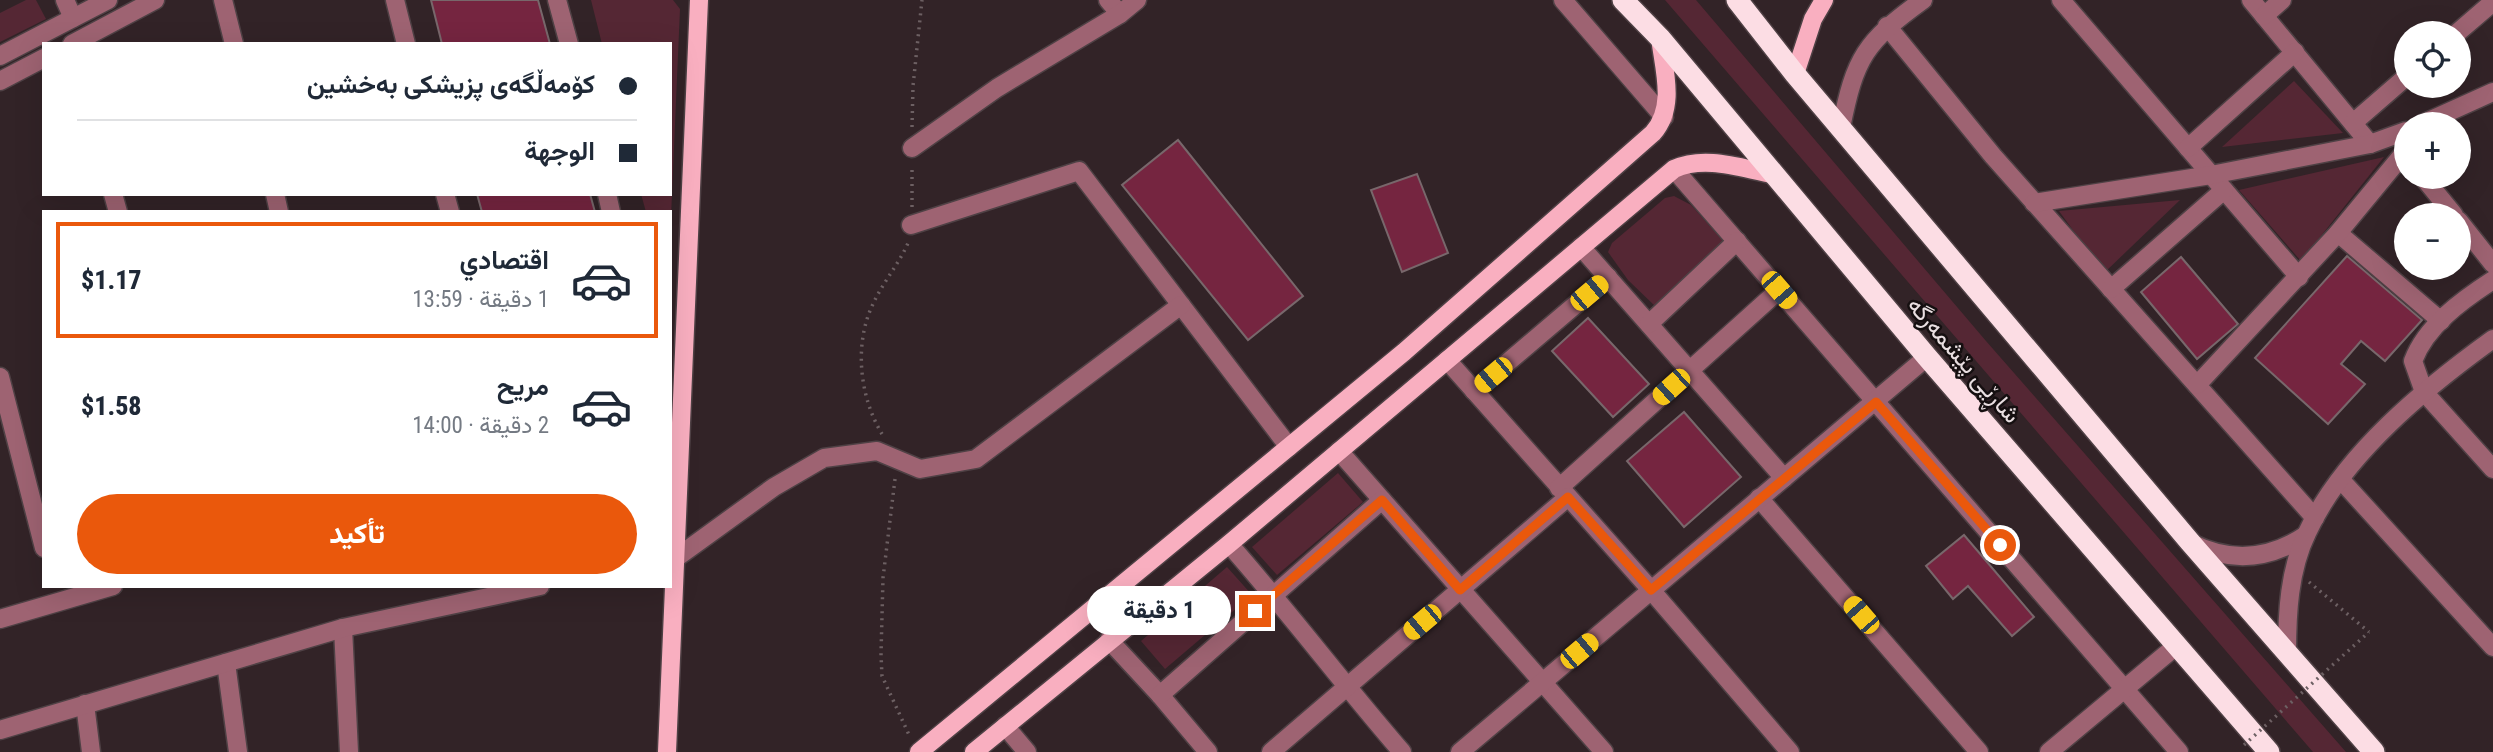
<!DOCTYPE html>
<html lang="ar">
<meta charset="utf-8">
<style>
body{margin:0;font-family:"Roboto Condensed",Vazirmatn,sans-serif;background:#f2f2f3;color:#1f2937;direction:rtl;height:100vh;display:flex;flex-direction:column;font-size:26px;white-space:nowrap}
*{box-sizing:border-box;margin:0}
p{font-size:23px;color:#747a83}
.icon{flex:none;width:38px;height:38px;fill:none;stroke:currentColor;stroke-width:2;stroke-linecap:round;stroke-linejoin:round}
.map{position:relative;flex:1;overflow:hidden;direction:ltr}
.drawer{position:absolute;left:42px;top:210px;width:630px;height:378px;display:flex;flex-direction:column;background:#fff;border-radius:0px;box-shadow:0 7px 28px #0002;direction:rtl}
.drawer>*{flex:none}
.top-card{position:absolute;left:42px;top:42px;width:630px;height:154px;border-radius:0px;box-shadow:0 7px 28px #0002;direction:rtl;display:grid;align-content:center;height:154px;padding:0 35px;background:#fff}
.fabs{position:absolute;left:2394px;top:21px;display:grid;gap:14px}
.fabs a{display:grid;place-items:center;width:77px;height:77px;border-radius:50%;background:#fff;box-shadow:0 7px 28px #0002;font-size:35px}
.end{position:absolute;width:32px;height:32px;margin:-16px;border:9px solid #ea580c;background:#fff;box-shadow:0 0 0 4px #fff}
.from{border-radius:50%}
.bubble{position:absolute;height:49px;border-radius:24px;background:#fff;box-shadow:0 7px 28px #0002;font-size:23px;font-weight:800;line-height:49px;text-align:center;direction:rtl}
.car{position:absolute;width:21px;height:42px;margin:-21px -10px;border-radius:9px;box-shadow:0 0 5px 2px #0007;background:linear-gradient(#f5c518 24%,#345 0 40%,#f5c518 0 76%,#345 0 86%,#f5c518 0)}
.top-card b{display:flex;align-items:center;gap:24px;height:66px;font-size:26px}
.top-card b+b{border-top:2px solid #e0e1e3}
.top-card i{width:18px;height:18px;background:#1f2937}
ul{padding:12px 0 0;list-style:none}
li{display:flex;align-items:center;gap:21px;height:116px;margin:0 14px 10px;padding:0 21px;border:4px solid transparent;border-radius:0px}
li div{flex:1}
li b{display:block;font-size:26px}
li em{font-style:normal;font-weight:800}
li.current{border-color:#ea580c}
li>.icon{width:63px;height:63px;stroke-width:1.5}
.action{display:flex;gap:14px;margin-top:auto;padding:14px 35px}
.action a{flex:1;height:80px;border-radius:42px;background:#ea580c;color:#fff;font-size:28px;font-weight:800;line-height:80px;text-align:center}
.map>svg:first-child{display:block}
.green{fill:#552734}
.building{fill:#752540;stroke:#78676b;stroke-width:2}
.lines{fill:none;stroke-linecap:round;stroke-linejoin:round}
.minor-casing{stroke:#4f4145;stroke-width:21}
.major-casing{stroke:#4f4145;stroke-width:21}
.highway-casing{stroke:#4f4145;stroke-width:24}
.path{stroke:#6d6063;stroke-width:3.5;stroke-dasharray:2 5;stroke-linecap:butt}
.minor{stroke:#9e6372;stroke-width:18}
.major{stroke:#f9afc0;stroke-width:18}
.highway{stroke:#fcdde4;stroke-width:21}
.path-bridge{stroke:#6d6063;stroke-width:3.5;stroke-dasharray:2 5;stroke-linecap:butt}
.route{stroke:#ea580c;stroke-width:9}
.labels{text-anchor:middle;dominant-baseline:central;stroke-width:5;stroke-linejoin:round;paint-order:stroke}
.street-label{font-size:24px;fill:#e9dfe1;stroke:#150f10}
</style>
<div class="map">
<svg width="2493" height="752" viewBox="0 0 2493 752">
<rect width="100%" height="100%" fill="#322327"/>
<g class="green">
<path d="M26,0H36L46,19L0,42V13Z"/>
<path d="M591,0H673L680,9L670,240V212H646L641,194H670V44H602Z"/>
<path d="M1665,0H1696L1986,341L2346,752H2313Z"/>
<path d="M2294,81L2343,133L2222,147Z"/>
<path d="M2384,157L2301,261L2239,190Z"/>
<path d="M1674,196L1691,205L1725,243L1656,307L1628,280L1608,252L1612,243L1665,198Z"/>
<path d="M2180,200L2104,273L2059,211Z"/>
<path d="M1338,473L1363,502L1277,575L1252,547Z"/>
<path d="M1227,567L1252,595L1165,669L1141,641Z"/>
</g>
<g class="building">
<path d="M431,0H538L550,44H442Z"/>
<path d="M1178,140L1303,296L1248,340L1122,185Z"/>
<path d="M1417,174L1448,253L1402,272L1371,190Z"/>
<path d="M477,194H590L595,212H482Z"/>
<path d="M2347,256L2422,320L2385,361L2361,341L2341,364L2365,384L2328,424L2255,358Z"/>
<path d="M2181,257L2238,324L2197,359L2141,292Z"/>
<path d="M1588,318L1649,384L1613,417L1552,351Z"/>
<path d="M1684,412L1741,477L1684,527L1627,461Z"/>
<path d="M1964,535L2034,617L2012,636L1968,586L1953,599L1926,566Z"/>
</g>
<g class="lines">
<g class="minor-casing">
<g id="minor">
<path d="M65,0L73,18"/>
<path d="M223,0L234,44"/>
<path d="M395,0L406,44"/>
<path d="M557,0L569,44"/>
<path d="M1108,0L1120,14"/>
<path d="M1563,0L1664,117"/>
<path d="M2061,0L2299,277"/>
<path d="M2251,0L2370,144"/>
<path d="M2264,16L2282,0"/>
<path d="M1887,26L1993,156L2315,518"/>
<path d="M2457,33L2493,2"/>
<path d="M72,44L155,0"/>
<path d="M0,56L108,0"/>
<path d="M0,81L44,58"/>
<path d="M2353,123L2406,77"/>
<path d="M2422,124L2493,92"/>
<path d="M1841,128C1855,57 1865,42 1923,0"/>
<path d="M912,148L997,88L1120,14L1137,0"/>
<path d="M2188,148L2295,52"/>
<path d="M1674,169L2179,752"/>
<path d="M2423,177L2454,215"/>
<path d="M113,194L118,212"/>
<path d="M275,194L279,212"/>
<path d="M445,194L450,212"/>
<path d="M607,194L611,212"/>
<path d="M2034,203L2211,175L2370,144L2406,131"/>
<path d="M2459,221L2493,264"/>
<path d="M911,225L1079,171L1289,447"/>
<path d="M2338,233L2441,321"/>
<path d="M1581,247L1784,478"/>
<path d="M2493,280C2462,300 2426,326 2413,361L2424,392L2493,469"/>
<path d="M2111,289L2224,190"/>
<path d="M1649,324L1737,241"/>
<path d="M1447,360L1651,590L1790,752"/>
<path d="M0,377L44,548"/>
<path d="M2197,385L2338,233L2404,153"/>
<path d="M1474,391L1608,277"/>
<path d="M1339,451L1604,752"/>
<path d="M2341,480L2493,647"/>
<path d="M1559,488L1779,290"/>
<path d="M1759,498L1979,752"/>
<path d="M2191,543C2231,563 2269,560 2306,535"/>
<path d="M1229,544C1289,612 1343,684 1402,752"/>
<path d="M670,559L676,558L774,487L824,458L877,451L920,469L976,459L1181,305"/>
<path d="M0,619L113,586"/>
<path d="M343,628L349,752"/>
<path d="M1109,640L1160,695L1208,752"/>
<path d="M2287,653C2287,614 2289,570 2307,533C2343,455 2425,388 2493,339"/>
<path d="M226,663L238,752"/>
<path d="M1160,695L1382,500"/>
<path d="M85,704L91,752"/>
<path d="M1005,726L1027,752"/>
<path d="M0,730L343,628L540,586"/>
<path d="M1271,752L1568,497"/>
<path d="M1460,752L1927,357"/>
<path d="M2049,752L2176,646"/>
</g>
</g>
<g class="major-casing">
<g id="major">
<path d="M1795,74L1813,19L1824,0"/>
<path d="M667,752L699,0"/>
<path d="M919,752L1404,352L1653,133C1676,107 1664,70 1660,38"/>
<path d="M974,752L1229,544L1674,169C1705,155 1740,168 1772,174"/>
</g>
</g>
<g class="highway-casing">
<g id="highway">
<path d="M1623,0L1660,38L1927,357L2269,752"/>
<path d="M1737,0L1795,74L2190,542L2374,752"/>
</g>
</g>
<g class="path">
<path d="M912,127L913,86L922,0"/>
<path d="M912,207V166"/>
<path d="M882,434C859,396 854,343 873,304C883,282 899,264 908,243"/>
<path d="M895,479L883,578L881,654L882,676L910,737"/>
<path d="M2309,582L2369,632"/>
</g>
<use href="#minor" class="minor"/>
<use href="#major" class="major"/>
<use href="#highway" class="highway"/>
<path class="path-bridge" d="M2244,745L2369,632"/>
</g>
<g class="lines">
<path class="route" d="M1255,611L1382,500L1460,590L1568,497L1651,590L1876,402L2000,545"/>
</g>
<g class="labels">
<g class="street-label">
<text transform="translate(1964 360) rotate(49)">شاڕێی پێشمەرگە</text>
</g>
</g>
</svg>
<div class="fabs">
<a><svg class="icon" aria-label="locate" viewBox="0 0 24 24"><circle cx="12" cy="12" r="6"/><path d="M12 2v4M12 18v4M2 12h4M18 12h4"/></svg></a>
<a>+</a>
<a>−</a>
</div>
<i class="end from" style="left:2000px;top:545px"></i>
<i class="end" style="left:1255px;top:611px"></i>
<div class="bubble" style="left:1087px;top:586px;width:144px">1 دقيقة</div>
<i class="car" style="left:1779px;top:290px;rotate:139deg"></i>
<i class="car" style="left:1589px;top:293px;rotate:50deg"></i>
<i class="car" style="left:1493px;top:375px;rotate:230deg"></i>
<i class="car" style="left:1671px;top:387px;rotate:228deg"></i>
<i class="car" style="left:1861px;top:615px;rotate:319deg"></i>
<i class="car" style="left:1422px;top:622px;rotate:230deg"></i>
<i class="car" style="left:1579px;top:651px;rotate:50deg"></i>
<div class="top-card">
<b><i class="from"></i>کۆمەڵگەی پزیشکی بەخشین</b>
<b><i></i>الوجهة</b>
</div>
<section class="drawer">
<ul>
<li class="current"><svg class="icon" aria-label="car" viewBox="0 0 24 24"><path d="M5 17H2v-5l4-1 3-4h7l3 4 3 1v5h-3M9 17h6M6 11h13"/><circle cx="7" cy="17" r="2"/><circle cx="17" cy="17" r="2"/></svg><div><b>اقتصادي</b><p>1 دقيقة · 13:59</p></div><em>$1.17</em></li>
<li><svg class="icon" aria-label="car" viewBox="0 0 24 24"><path d="M5 17H2v-5l4-1 3-4h7l3 4 3 1v5h-3M9 17h6M6 11h13"/><circle cx="7" cy="17" r="2"/><circle cx="17" cy="17" r="2"/></svg><div><b>مريح</b><p>2 دقيقة · 14:00</p></div><em>$1.58</em></li>
</ul>
<div class="action"><a>تأكيد</a></div>
</section>
</div>
